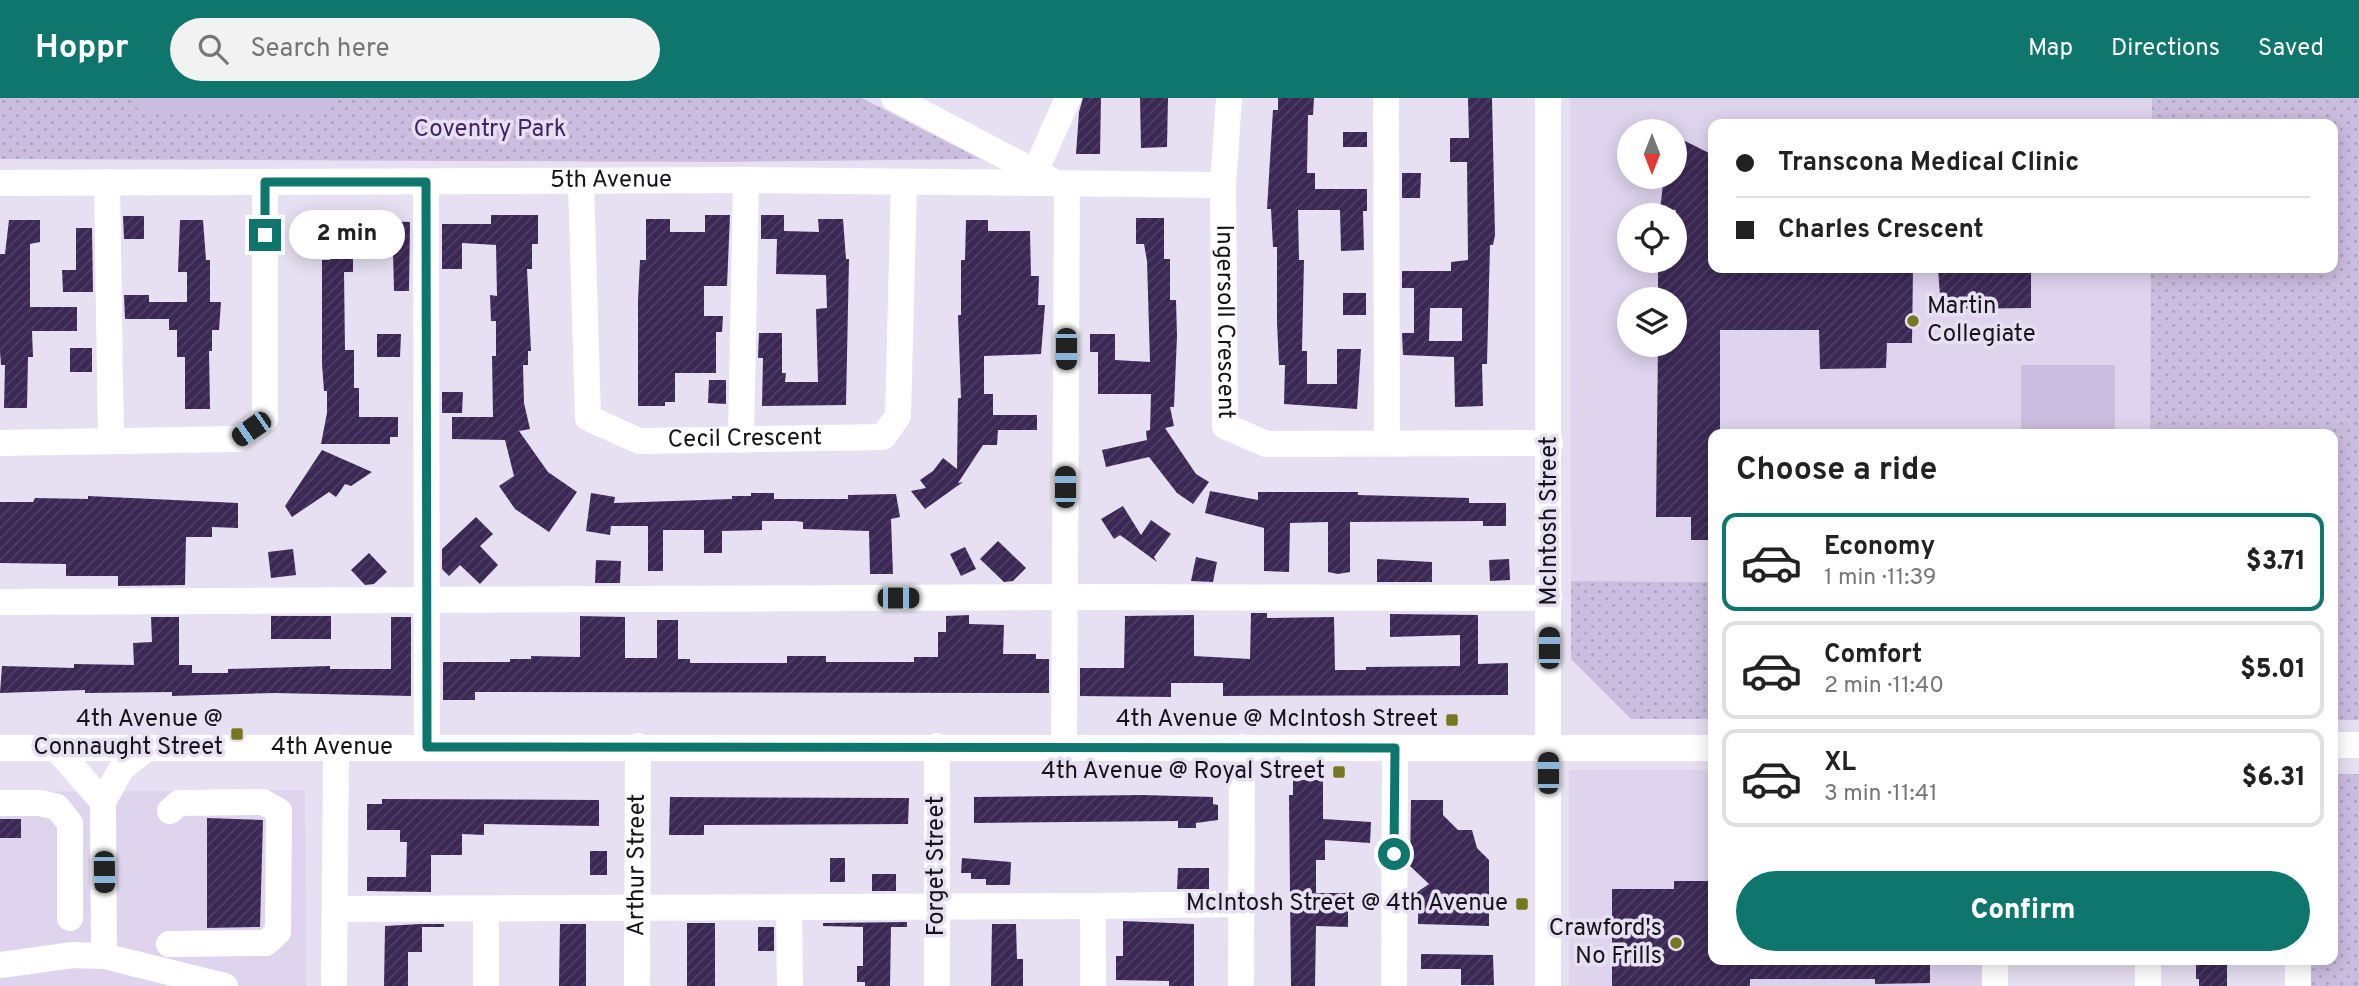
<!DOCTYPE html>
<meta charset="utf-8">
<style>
body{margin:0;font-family:Overpass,sans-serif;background:#f2f2f2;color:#222;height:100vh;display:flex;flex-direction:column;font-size:26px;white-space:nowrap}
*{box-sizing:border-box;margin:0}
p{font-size:23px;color:#767676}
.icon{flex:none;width:38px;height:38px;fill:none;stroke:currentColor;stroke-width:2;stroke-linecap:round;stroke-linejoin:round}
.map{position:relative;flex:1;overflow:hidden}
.sheet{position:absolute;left:1708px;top:331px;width:630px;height:536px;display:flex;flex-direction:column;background:#fff;border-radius:14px;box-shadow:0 4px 18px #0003}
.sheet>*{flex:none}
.guide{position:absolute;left:1708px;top:21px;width:630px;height:154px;border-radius:14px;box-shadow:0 4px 18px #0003;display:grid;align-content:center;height:154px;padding:0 28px;background:#fff}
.needle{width:46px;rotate:180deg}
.tools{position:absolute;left:1617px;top:21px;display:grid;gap:14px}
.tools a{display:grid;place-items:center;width:70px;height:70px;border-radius:50%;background:#fff;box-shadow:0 4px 18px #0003;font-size:35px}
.end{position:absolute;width:32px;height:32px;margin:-16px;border:9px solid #0f766e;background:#fff;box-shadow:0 0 0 4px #fff}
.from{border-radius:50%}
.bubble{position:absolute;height:49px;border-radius:24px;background:#fff;box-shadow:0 4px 18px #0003;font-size:23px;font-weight:800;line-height:49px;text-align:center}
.car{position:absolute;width:21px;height:42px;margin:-21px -10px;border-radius:9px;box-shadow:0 0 5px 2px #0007;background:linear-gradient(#222 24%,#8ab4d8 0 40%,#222 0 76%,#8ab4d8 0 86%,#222 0)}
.guide b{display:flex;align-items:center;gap:24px;height:66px;font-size:26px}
.guide b+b{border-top:2px solid #e0e0e0}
.guide i{width:18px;height:18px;background:#222}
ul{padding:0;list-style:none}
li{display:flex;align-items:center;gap:21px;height:98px;margin:0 14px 10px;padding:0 14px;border:4px solid #e0e0e0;border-radius:14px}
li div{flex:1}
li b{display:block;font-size:26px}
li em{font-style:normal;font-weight:800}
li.on{border-color:#0f766e}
li>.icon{width:63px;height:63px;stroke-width:1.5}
h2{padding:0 28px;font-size:32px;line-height:84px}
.primary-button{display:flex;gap:14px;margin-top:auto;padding:14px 28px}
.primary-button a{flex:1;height:80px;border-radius:42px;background:#0f766e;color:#fff;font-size:28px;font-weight:800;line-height:80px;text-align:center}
header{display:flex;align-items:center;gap:42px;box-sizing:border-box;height:98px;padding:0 35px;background:#0f766e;color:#fff}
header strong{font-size:33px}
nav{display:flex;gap:38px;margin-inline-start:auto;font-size:24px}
.search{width:490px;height:63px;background:#f2f2f2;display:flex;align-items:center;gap:18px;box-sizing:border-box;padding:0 24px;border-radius:38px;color:#767676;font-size:26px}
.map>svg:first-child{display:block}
.built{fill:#ded4ee;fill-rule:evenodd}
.grass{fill:url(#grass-dots)}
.garden{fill:#cbbddf}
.building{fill:url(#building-hatch);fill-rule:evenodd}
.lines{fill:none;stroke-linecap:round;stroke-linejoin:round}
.minor{stroke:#fff;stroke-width:26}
.route{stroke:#0f766e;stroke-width:9}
.poi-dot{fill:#75781f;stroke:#e6e0f2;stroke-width:2.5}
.labels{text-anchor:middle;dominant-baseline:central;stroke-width:7;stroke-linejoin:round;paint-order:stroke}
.park-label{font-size:24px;fill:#422363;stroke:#e6e0f2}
.street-label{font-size:24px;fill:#151319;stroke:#e6e0f2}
.poi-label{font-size:24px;fill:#151319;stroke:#e6e0f2;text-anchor:end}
</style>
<header>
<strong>Hoppr</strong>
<div class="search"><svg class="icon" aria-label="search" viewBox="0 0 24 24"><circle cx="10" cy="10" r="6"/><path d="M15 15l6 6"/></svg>Search here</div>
<nav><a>Map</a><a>Directions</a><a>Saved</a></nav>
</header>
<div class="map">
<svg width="2359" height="888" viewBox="0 0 2359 888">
<defs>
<pattern id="grass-dots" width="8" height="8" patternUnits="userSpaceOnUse" patternTransform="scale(1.75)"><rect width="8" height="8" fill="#cbbddf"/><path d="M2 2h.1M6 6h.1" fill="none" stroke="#ada2bf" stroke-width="1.8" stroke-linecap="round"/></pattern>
<pattern id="building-hatch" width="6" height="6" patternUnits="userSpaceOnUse" patternTransform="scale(1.75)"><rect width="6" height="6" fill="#3c2855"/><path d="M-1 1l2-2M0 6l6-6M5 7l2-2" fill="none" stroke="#4f3e64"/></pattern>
</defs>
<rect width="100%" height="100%" fill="#e6e0f2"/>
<g class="built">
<path d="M1570,0H2152V26H1713V170H2151L2150,336H1713V484L1571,483ZM1629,33H1675V79H1629ZM1629,117H1675V163H1629ZM1629,201H1675V247H1629Z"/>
<path d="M1569,672H1713V861H1989V888H1569Z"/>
<path d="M305,692L306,888H0V694Z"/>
</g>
<g class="grass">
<path d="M0,0H862L980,61L719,64L0,61Z"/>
<path d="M2152,0H2359V622H2333V336H2150L2151,170H2333V26H2152Z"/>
<path d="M1571,483L1713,484V621H1631L1571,561Z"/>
<path d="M2333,676H2359V888H2310L2309,861H2333Z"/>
</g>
<g class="garden">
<path d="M131,0H336L323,12H138Z"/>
<rect x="2021" y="267" width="94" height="69"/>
</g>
<g class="building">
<path d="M1083,0H1101L1100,56H1076L1079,14Z"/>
<path d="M1140,0H1168L1167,49L1141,50Z"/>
<path d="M1278,0H1314L1313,17H1308L1307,75H1315V91H1367V113H1363L1364,152L1341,153L1340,112H1298L1299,162H1304L1302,253H1307V286H1337V251H1361L1357,311L1284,306L1285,267H1279L1277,225V149H1273L1271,111H1267L1273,12H1278Z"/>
<path d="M1468,0H1492L1495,137L1493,147H1490L1487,266H1482L1483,308L1455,309L1454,259L1403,257L1402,235H1414V190H1402V173H1451V164L1468,162L1467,64H1450V40H1469ZM1430,210H1462V243H1429Z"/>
<rect x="1343" y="34" width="24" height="15"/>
<path d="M1675,38L1713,57V170H1913L1912,245H1887L1886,270L1820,271L1819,232H1720V336H1713V442H1691V419H1656L1658,247H1675V201H1658V163H1675L1676,112L1660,111L1664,79H1675Z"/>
<path d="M1402,75H1421L1420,100H1402Z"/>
<path d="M491,117H538V146H532V171H527L531,253H528V267H523L524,305L530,331L519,333L548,374L577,394L549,434L515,411L499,388L514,378L505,342L452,341V319H493L492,258H496V223H491L490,197L497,198L496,147L462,145V171H442V126H491Z"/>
<path d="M705,117H730L727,188H704V218H723L722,234H716V275H675V304H665V308H638V202L640,162H646V121H670V134H705Z"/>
<path d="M761,117H784V133L819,134L818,121H843L846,161H849L846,307L762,308L763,260H758L759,235H782V275H786L785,284H818L816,211L827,210L826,177L776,176L777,141H761Z"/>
<path d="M123,118H144V141H124Z"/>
<path d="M330,120H379V123L410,124L409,193H394L393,153H385V147H353V174H344L345,252H354V290H359V319H398V339H390V346H321L327,315V293H324L322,266V162H330Z"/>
<path d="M1136,120H1164V161H1170V202H1176L1177,238L1174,309H1170L1174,328L1165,330L1196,376L1209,384L1193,406L1177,395L1149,359L1106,369L1102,352L1147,342L1146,333L1150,332L1151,296H1098V254H1090V236H1115V262L1150,264L1147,163L1144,146H1136Z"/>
<path d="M9,122H40V144L30,146V209H77V233H32L33,259H28L27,310H4L5,267H1L0,253V156H5Z"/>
<path d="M180,122H203L206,162H210V204H221L219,232H212V253H209L210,311H185V259H177V232H169V221H125L124,197H149V204H187V174H178Z"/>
<path d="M966,122H988V133H1030L1031,178H1039L1038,207H1045L1041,256L984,258V296H993V317H1037V332H998L997,347H983L958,385L963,384L925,411L911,393L926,390L920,382L933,373L943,360L957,371L958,300H961L958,217H961V162H965Z"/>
<path d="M76,130H92L93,194H63L62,172H76Z"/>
<path d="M1938,170H2031V210L1941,211Z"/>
<rect x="1343" y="195" width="23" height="22"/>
<path d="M377,236H401L400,259H377Z"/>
<rect x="70" y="250" width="22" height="24"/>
<path d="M709,282H726V306L708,305Z"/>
<path d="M442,294H463L462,315H442Z"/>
<path d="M322,352L372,374L351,388L345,386L336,399L329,394L292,419L285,408Z"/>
<path d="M1210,393L1258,402V394H1358V397L1469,400V405H1506V428H1483V423L1350,424V474L1338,476L1328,474V424L1290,425L1289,474L1264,473V430L1205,415Z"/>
<path d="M591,395L615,399L614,405L732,401V398H751V395H774V401H848V397L896,396L900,419L891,421L893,476H870L869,433L803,431V424L796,423H762V432L722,433V455H704V432H663V473H648V428H611L610,437L586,433Z"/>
<path d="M88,398L238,405V430L212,429V439H186L185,487L118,488V478H66V466L0,465V404H33L35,400L88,401Z"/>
<path d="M1123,408L1141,437L1151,422L1171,436L1154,459L1157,464L1120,437L1114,441L1101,421Z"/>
<path d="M476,419L493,436L480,448L498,467L480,486L460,467L449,478L442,471V451Z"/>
<path d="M998,443L1026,470L1013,483L1004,484L980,461Z"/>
<path d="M965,449L976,471L961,478L950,456Z"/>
<path d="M293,451L296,477L271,480L268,454Z"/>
<path d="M369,455L387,474L374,486L365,487L351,472Z"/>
<path d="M1196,459L1217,464L1213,484L1191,483Z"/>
<path d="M1377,461L1432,464V484H1377Z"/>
<path d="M1509,461L1510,482L1490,483L1489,462Z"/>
<path d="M596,462L621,463L620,485H595Z"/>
<path d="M1251,515H1267V520L1334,519L1335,572H1366V569L1460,568V537L1390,539V516L1478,517V566L1508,565V597L1223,598V585H1171V599L1080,598V570H1124L1125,518L1194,517V558L1250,561Z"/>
<path d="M969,517V526L1004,527L1003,556H1036V561H1049V595L475,594V602H443V564H510V561H531V558L580,559V518L625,519V560H657V522H678V561H690V565H787V558H826V564H914V559H938V534H946V518Z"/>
<rect x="271" y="518" width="60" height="23"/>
<path d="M151,519H179V567H192V575H228V571L330,568V571H391V519H411V598L275,595L172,598V594L85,595V592L0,595L2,568L74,570V566L134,567L133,545L152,544Z"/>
<path d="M1293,682H1323V721L1371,724L1370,745L1325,742V762H1316V795H1347L1348,812V829L1316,828L1315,888H1291L1289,697H1293Z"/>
<path d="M1142,697L1213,699V706L1218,707V722L1196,725V730H1178V723L974,725V699Z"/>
<path d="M670,699L909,700L908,726L704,727V737H669Z"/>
<path d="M382,701L599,702V728L484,726V737L462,736V757H431V794L367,793V779H406L407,744H400V732H367V706H382Z"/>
<path d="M1411,702H1443V717L1458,732H1472L1477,750L1489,762V828L1418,826V809L1410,799L1429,786L1410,768Z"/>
<path d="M207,720L263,722L260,829L207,830Z"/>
<rect x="0" y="721" width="21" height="19"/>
<rect x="590" y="753" width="17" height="24"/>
<rect x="830" y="760" width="15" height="24"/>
<path d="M962,760L1011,764L1010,787H986V781H971V775H961Z"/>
<path d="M1178,770H1209V791H1177Z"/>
<rect x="872" y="776" width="24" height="17"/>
<path d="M1674,783H1713V861H1930V885L1875,886V881H1750V888H1612V791H1674Z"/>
<path d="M1123,823L1194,826V888H1169V883L1116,882V858H1123Z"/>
<path d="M907,824V829H891L890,888H865V884H857V868H863V829L823,828V825Z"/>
<rect x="687" y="825" width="28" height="63"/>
<path d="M420,826H444V829H422V854H408V888H384L385,828Z"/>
<path d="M560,826H586V888H559Z"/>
<path d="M992,826H1016L1017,861H1023V888H991Z"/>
<rect x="758" y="829" width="16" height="24"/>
<path d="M1421,856L1493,857L1494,887H1461V871H1421Z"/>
<path d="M2196,861H2227V888H2199V881H2196Z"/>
</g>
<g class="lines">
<g class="minor">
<path d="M894,0L1054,84"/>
<path id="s1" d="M1229,0L1223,87L1225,328L1266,346L1550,345"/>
<path d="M1386,0L1387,345"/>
<path d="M1548,0V888"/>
<path d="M1035,74L1068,0"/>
<path id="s2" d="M581,83L588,320L639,343L883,339L898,318L904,84"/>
<path d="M107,84L111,343"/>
<path d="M426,84L427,649"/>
<path id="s3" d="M0,85L746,82L1223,87"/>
<path d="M741,342L746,82"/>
<path d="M0,345L237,341L265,321V84"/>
<path d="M0,504L1065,499L1549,500"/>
<path d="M2333,647H2359"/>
<path d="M55,649L103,704"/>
<path d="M148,649L121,671L103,704L104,858L225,888"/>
<path d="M1064,649L1067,86"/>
<path id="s4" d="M0,650H1713"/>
<path d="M0,705H40L57,709L70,725V820"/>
<path d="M789,810L790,888"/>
<path d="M335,811L1093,808"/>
<path d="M486,811V888"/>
<path d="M169,846L266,845L278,834L279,713L263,704L179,705L170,713"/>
<path d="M1995,861V888"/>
<path d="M2298,861V888"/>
<path d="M0,867L73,857L104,858"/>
<path d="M334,888L336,649"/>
<path id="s5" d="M637,888L638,648"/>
<path d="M937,888V648"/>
<path d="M1093,888V808L1241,806"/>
<path d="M1241,888L1242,649"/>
<path d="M1394,888L1395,650"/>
<path d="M2148,888V861"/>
</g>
</g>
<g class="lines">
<path class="route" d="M265,137V84H426L427,649L1395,650L1394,756"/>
</g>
<g class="poi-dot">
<circle cx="1913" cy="223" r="7"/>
<rect x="1445" y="615" width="14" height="14" rx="3.5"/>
<rect x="230" y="629" width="14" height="14" rx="3.5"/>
<rect x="1332" y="667" width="14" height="14" rx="3.5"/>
<rect x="1515" y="799" width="14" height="14" rx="3.5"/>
<circle cx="1676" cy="845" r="7"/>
</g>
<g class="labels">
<g class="park-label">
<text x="490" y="32">Coventry Park</text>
</g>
<g class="street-label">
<text stroke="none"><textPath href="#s3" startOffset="611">5th Avenue</textPath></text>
<text stroke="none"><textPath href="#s1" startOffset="224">Ingersoll Crescent</textPath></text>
<text stroke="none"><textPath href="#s2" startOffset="399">Cecil Crescent</textPath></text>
<text transform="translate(1550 423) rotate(-90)">McIntosh Street</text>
<text stroke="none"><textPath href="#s4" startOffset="332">4th Avenue</textPath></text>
<text stroke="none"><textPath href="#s5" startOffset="121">Arthur Street</textPath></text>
<text transform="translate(937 768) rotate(-90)">Forget Street</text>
</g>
<g class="poi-label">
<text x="1927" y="209" text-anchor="start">Martin<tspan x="1927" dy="28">Collegiate</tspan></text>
<text x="223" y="622">4th Avenue @<tspan x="223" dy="28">Connaught Street</tspan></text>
<text x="1438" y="622">4th Avenue @ McIntosh Street</text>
<text x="1325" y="674">4th Avenue @ Royal Street</text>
<text x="1508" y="806">McIntosh Street @ 4th Avenue</text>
<text x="1662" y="831">Crawford's<tspan x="1662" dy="28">No Frills</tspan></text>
</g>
</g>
</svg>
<div class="tools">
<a><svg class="needle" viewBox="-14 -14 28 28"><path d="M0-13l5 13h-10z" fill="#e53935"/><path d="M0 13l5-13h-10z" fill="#767676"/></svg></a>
<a><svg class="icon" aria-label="locate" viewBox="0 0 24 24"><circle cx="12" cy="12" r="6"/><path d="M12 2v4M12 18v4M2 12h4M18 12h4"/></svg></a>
<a><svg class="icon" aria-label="layers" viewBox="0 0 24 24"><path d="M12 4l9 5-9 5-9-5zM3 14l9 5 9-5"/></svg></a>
</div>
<i class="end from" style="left:1394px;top:756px"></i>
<i class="end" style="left:265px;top:137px"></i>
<div class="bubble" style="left:289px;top:112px;width:116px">2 min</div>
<i class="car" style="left:1066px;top:251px;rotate:180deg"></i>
<i class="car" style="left:251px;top:331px;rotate:235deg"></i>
<i class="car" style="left:1065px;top:389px;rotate:0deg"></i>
<i class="car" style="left:898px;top:500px;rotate:90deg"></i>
<i class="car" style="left:1549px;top:550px;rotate:0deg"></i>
<i class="car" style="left:1548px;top:675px;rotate:0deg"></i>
<i class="car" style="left:104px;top:774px;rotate:179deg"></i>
<div class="guide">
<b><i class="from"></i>Transcona Medical Clinic</b>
<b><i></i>Charles Crescent</b>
</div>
<section class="sheet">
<h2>Choose a ride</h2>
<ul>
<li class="on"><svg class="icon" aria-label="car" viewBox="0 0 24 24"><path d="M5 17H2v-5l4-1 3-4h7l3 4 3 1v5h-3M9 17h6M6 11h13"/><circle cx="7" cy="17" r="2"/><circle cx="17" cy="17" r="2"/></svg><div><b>Economy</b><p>1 min · 11:39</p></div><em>$3.71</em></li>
<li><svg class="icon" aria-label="car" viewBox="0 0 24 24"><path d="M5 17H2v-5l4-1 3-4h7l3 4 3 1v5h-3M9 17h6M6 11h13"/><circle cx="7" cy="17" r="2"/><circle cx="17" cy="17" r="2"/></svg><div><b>Comfort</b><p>2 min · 11:40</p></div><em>$5.01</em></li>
<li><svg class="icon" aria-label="car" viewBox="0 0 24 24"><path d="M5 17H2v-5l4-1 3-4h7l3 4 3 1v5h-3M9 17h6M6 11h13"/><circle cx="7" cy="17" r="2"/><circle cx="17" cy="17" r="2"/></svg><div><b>XL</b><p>3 min · 11:41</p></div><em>$6.31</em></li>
</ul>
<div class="primary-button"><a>Confirm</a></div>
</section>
</div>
